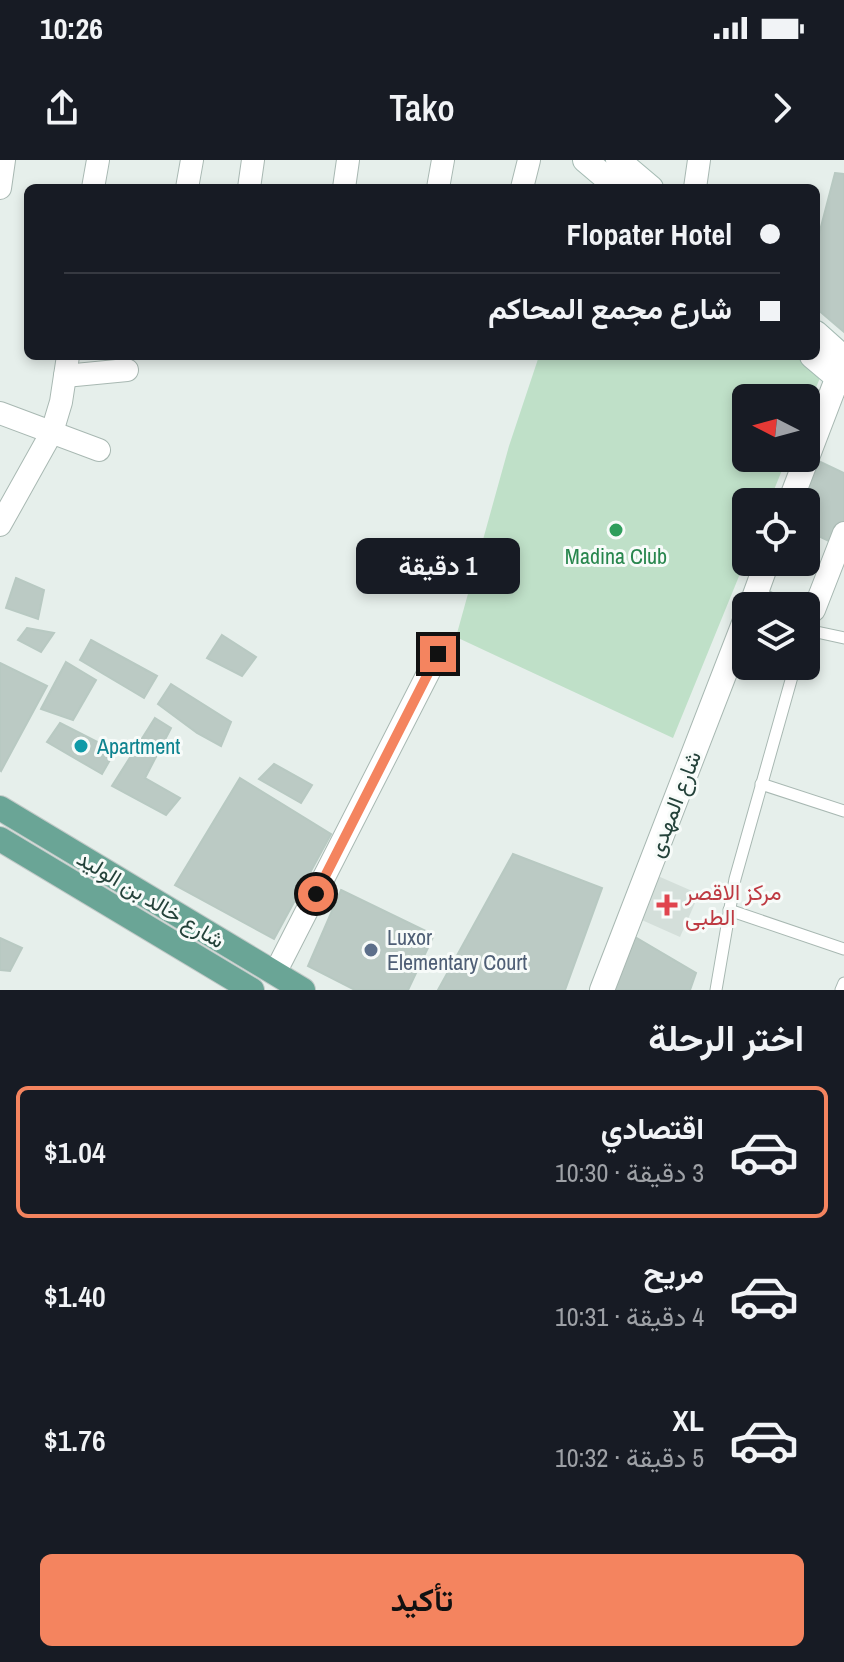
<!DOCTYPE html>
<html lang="ar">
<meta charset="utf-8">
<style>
body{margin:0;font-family:"Archivo Narrow",Vazirmatn,sans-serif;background:#20242c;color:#f1f3f6;direction:rtl;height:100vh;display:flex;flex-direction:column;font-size:30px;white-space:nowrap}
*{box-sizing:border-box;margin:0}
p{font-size:26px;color:#9ea1a6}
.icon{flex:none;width:44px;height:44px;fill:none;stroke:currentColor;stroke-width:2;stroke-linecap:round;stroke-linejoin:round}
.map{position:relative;height:830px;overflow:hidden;direction:ltr}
.panel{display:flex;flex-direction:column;background:#171b24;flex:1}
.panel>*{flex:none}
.top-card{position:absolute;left:24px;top:24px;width:796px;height:176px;border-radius:12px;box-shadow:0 4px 12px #0003;direction:rtl;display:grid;align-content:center;height:176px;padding:0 40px;background:#171b24}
.needle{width:52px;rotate:276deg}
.controls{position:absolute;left:732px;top:224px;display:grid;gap:16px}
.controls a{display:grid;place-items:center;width:88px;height:88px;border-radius:12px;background:#171b24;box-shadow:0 4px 12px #0003;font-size:40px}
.end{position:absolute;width:36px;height:36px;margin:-18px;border:10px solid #f4845f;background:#111;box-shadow:0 0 0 4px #111}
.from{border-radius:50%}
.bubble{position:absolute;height:56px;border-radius:12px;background:#171b24;box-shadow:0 4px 12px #0003;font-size:26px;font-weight:600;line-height:56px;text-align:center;direction:rtl}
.top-card b{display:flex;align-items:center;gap:28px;height:76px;font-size:30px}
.top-card b+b{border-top:2px solid #363941}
.top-card i{width:20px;height:20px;background:#f1f3f6}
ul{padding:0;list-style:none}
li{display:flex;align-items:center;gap:24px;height:132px;margin:0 16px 12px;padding:0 24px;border:4px solid transparent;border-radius:12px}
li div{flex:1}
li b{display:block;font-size:30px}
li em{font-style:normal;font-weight:600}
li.selected{border-color:#f4845f}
li>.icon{width:72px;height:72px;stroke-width:1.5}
h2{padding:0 40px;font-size:36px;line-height:96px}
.button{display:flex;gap:16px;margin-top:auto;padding:16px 40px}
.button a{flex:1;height:92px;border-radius:12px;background:#f4845f;color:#111;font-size:32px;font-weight:600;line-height:92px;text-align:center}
.status{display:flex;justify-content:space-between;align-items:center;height:56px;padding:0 40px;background:#171b24;direction:ltr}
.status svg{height:22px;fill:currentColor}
header{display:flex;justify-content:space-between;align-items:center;height:104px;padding:0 40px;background:#171b24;font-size:36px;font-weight:600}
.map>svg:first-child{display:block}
.built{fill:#d4dfda}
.garden{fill:#bfe0c8}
.building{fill:#bbcac4;stroke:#b8c9c2;stroke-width:2}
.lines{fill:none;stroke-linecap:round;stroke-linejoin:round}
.service-casing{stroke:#a8b8b2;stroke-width:13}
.minor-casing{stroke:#a8b8b2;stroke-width:24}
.tertiary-casing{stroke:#a8b8b2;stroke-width:26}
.secondary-casing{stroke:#a4bbb3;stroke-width:26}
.primary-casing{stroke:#c2cac8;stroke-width:26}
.service{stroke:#fff;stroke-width:11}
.minor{stroke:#fff;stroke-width:22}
.tertiary{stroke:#fff;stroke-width:24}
.secondary{stroke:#fff;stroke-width:24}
.primary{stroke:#6aa596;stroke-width:24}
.route{stroke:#f4845f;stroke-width:10}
.leisure-dot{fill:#2e9e5b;stroke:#f7fbf9;stroke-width:3}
.culture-dot{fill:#0f9aa8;stroke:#f7fbf9;stroke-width:3}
.health-dot{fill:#e0444e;stroke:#f7fbf9;stroke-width:3}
.service-dot{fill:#5c6f8a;stroke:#f7fbf9;stroke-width:3}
.labels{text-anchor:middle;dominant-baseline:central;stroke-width:6;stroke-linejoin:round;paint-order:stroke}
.leisure-label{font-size:22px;fill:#27864d;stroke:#f7fbf9}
.culture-label{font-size:22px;fill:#0d838f;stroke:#f7fbf9;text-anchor:start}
.street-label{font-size:22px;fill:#24423a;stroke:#f7fbf9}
.health-label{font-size:22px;fill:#be3a42;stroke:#f7fbf9;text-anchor:start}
.service-label{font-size:22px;fill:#4e5e75;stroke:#f7fbf9;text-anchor:start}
</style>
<div class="status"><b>10:26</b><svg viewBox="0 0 49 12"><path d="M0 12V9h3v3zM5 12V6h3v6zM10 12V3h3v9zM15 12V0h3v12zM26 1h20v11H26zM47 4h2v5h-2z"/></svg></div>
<header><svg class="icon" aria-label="forward" viewBox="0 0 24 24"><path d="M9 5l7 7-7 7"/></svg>Tako<svg class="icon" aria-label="share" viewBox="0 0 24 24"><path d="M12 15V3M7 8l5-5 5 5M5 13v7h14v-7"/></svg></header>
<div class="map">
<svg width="844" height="830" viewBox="0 0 844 830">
<rect width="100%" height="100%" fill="#e6efeb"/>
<path class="built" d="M651,713L699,734L680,777L635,757Z"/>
<path class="garden" d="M539,196H800L822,213L806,252V238H746V298H787L769,342H746V399L673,578L456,477L509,286Z"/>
<g class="building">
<path d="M835,13L844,14V172L816,148V86Z"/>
<path d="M812,298L844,313V363L835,384L806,370V342H795Z"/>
<path d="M16,418L44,430L38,459L6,448Z"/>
<path d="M27,468L54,473L41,492L18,480Z"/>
<path d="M222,475L256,497L242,516L207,498Z"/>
<path d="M91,480L157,516L144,538L80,500Z"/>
<path d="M66,502L96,520L73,560L41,549Z"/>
<path d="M0,503L47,526L1,611L0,610Z"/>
<path d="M171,524L231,562L221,586L197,573L158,544Z"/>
<path d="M155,558L171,568L145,618L180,638L166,655L112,626Z"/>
<path d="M60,563L115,591L102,614L47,582Z"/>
<path d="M274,604L312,625L301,643L259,619Z"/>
<path d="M240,618L331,674L274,779L175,725Z"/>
<path d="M513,694L602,728L565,830H438Z"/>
<path d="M341,730L434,775L408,830H355L308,806Z"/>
<path d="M630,774L696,813L690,830H609Z"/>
<path d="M0,778L22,788L10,811L0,810Z"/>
</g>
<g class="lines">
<g class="service-casing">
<g id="service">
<path d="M806,477L812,471L844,478"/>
<path d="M761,624L844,651"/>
<path d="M729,750L844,789"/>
<path d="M716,830L735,719L795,506"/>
<path d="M841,830L844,823"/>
</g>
</g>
<g class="minor-casing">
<g id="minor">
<path d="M0,28L4,0"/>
<path d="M93,28L98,0"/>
<path d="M187,28L192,0"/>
<path d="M249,28L253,0"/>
<path d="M344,28L348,0"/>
<path d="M438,28L443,0"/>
<path d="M522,28L529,0"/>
<path d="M695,28L699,0"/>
<path d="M65,216L127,210"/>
<path d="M0,253L99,290"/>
<path d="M0,365L52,272L61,242L68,196"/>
<path d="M754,437L775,446"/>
<path d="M806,455L814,450L844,373"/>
<path d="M275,813L438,494"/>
</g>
</g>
<g class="tertiary-casing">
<g id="tertiary">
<path d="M790,342L844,201"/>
<path d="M751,446L767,402"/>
<path d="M602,830L746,458"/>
</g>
</g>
<g class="secondary-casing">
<g id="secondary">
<path d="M585,0L618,28"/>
<path d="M618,0L651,28"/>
<path d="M816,173L844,198"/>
<path d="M812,196L844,223"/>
</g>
</g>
<g class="primary-casing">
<g id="primary">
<path d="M0,648L303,830"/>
<path d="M0,679L252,830"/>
</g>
</g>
<use href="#service" class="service"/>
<use href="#minor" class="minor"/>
<use href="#tertiary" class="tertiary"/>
<use href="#secondary" class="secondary"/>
<use href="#primary" class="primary"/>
</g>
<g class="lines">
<path class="route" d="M316,734L438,494"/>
</g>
<circle class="leisure-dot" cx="616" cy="370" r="8"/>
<circle class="culture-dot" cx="81" cy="586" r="8"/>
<path class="health-dot" d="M663 733h8v8h8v8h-8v8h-8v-8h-8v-8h8z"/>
<circle class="service-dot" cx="371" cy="790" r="8"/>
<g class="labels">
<g class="leisure-label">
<text x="616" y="396">Madina Club</text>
</g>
<g class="culture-label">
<text x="97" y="586">Apartment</text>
</g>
<g class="street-label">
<text transform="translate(674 644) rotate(-69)">شارع المهدى</text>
<text transform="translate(151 739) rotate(31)">شارع خالد بن الوليد</text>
</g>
<g class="health-label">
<text x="685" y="732">مركز الاقصر<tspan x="685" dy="25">الطبى</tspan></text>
</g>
<g class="service-label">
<text x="387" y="777">Luxor<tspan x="387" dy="25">Elementary Court</tspan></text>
</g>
</g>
</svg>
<div class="controls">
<a><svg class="needle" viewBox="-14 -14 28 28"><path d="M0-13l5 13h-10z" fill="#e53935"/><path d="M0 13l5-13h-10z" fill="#9ea1a6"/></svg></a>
<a><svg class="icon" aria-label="locate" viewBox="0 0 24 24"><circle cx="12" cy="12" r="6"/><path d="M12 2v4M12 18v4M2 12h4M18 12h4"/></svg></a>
<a><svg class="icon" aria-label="layers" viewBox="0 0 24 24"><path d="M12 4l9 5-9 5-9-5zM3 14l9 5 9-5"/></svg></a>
</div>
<i class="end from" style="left:316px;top:734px"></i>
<i class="end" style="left:438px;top:494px"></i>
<div class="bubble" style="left:356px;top:378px;width:164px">1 دقيقة</div>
<div class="top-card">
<b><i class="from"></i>Flopater Hotel</b>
<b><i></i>شارع مجمع المحاكم</b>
</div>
</div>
<section class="panel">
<h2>اختر الرحلة</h2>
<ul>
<li class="selected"><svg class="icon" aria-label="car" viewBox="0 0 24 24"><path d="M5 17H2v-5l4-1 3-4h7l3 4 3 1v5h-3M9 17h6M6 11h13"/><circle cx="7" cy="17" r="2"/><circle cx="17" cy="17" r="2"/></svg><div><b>اقتصادي</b><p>3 دقيقة · 10:30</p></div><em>$1.04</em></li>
<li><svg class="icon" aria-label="car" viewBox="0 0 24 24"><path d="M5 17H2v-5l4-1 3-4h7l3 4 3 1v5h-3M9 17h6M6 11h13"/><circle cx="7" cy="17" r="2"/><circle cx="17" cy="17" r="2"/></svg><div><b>مريح</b><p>4 دقيقة · 10:31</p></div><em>$1.40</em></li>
<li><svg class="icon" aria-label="car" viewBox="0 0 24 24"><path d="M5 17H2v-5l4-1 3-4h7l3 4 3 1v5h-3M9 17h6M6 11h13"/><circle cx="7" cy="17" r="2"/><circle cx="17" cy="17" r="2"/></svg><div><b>XL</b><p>5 دقيقة · 10:32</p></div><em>$1.76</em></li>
</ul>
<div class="button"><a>تأكيد</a></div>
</section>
